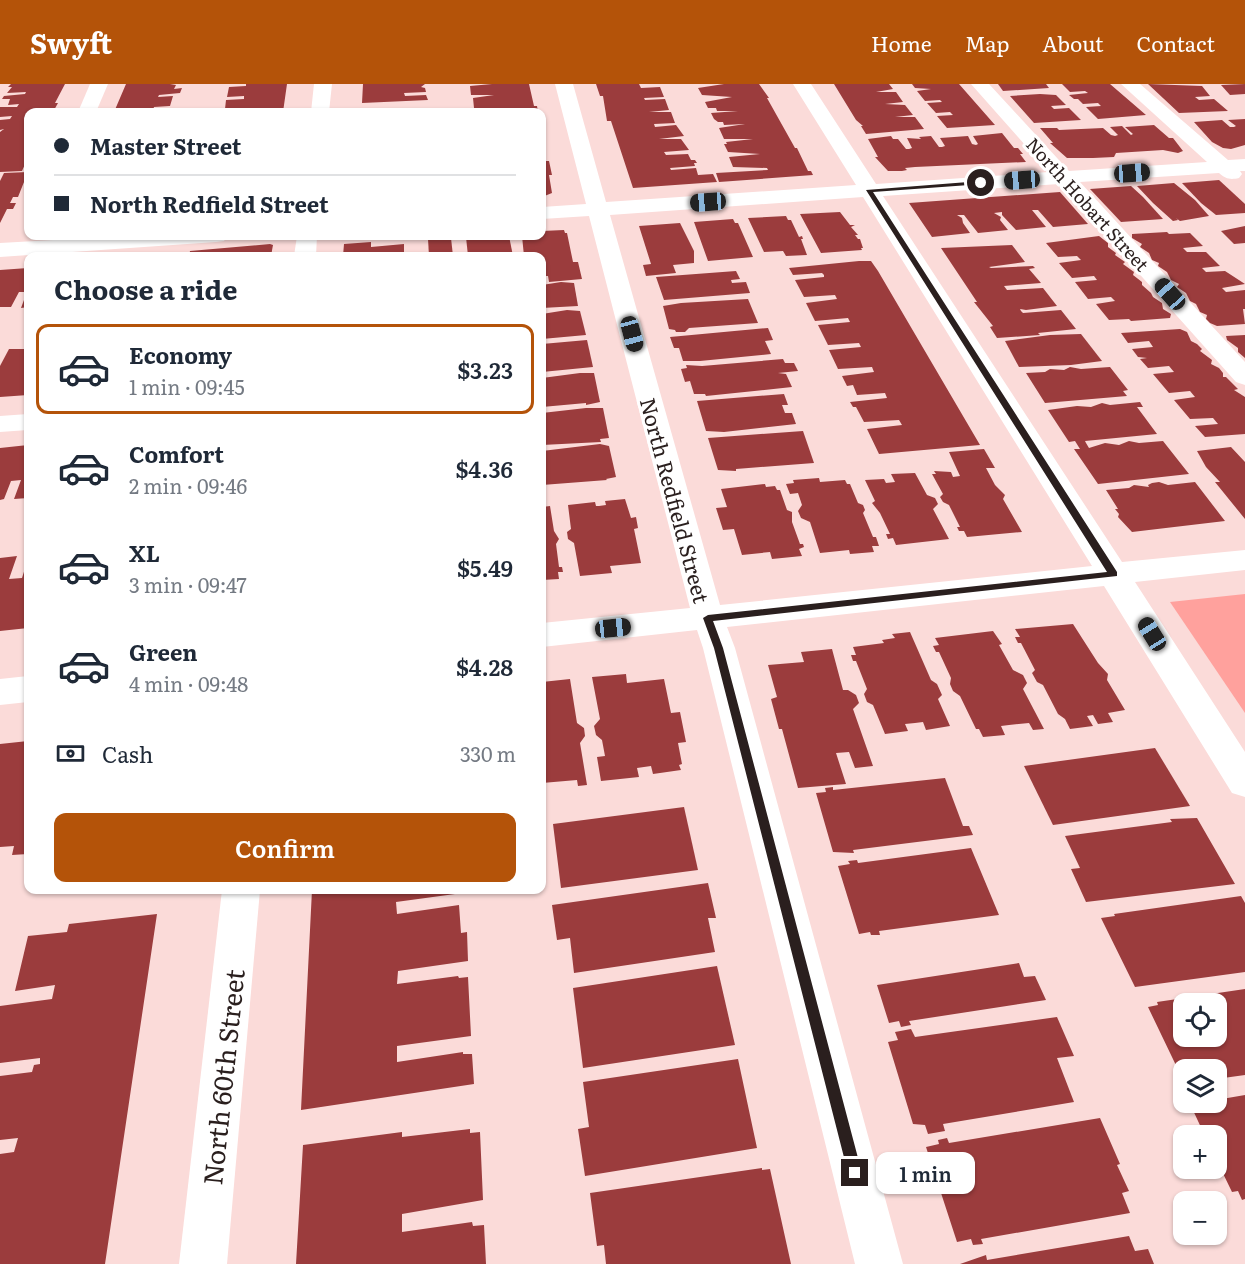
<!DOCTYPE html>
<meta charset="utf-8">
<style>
body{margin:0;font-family:Literata,serif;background:#f6f6f7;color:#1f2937;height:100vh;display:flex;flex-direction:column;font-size:22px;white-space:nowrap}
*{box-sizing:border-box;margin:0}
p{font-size:20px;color:#747a83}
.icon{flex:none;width:33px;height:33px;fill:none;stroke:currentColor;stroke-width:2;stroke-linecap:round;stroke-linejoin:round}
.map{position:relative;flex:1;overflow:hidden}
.drawer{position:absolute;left:24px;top:168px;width:522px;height:642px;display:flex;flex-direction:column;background:#fff;border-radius:12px;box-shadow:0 2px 4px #0004}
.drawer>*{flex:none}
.top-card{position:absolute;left:24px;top:24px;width:522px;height:132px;border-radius:12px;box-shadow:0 2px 4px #0004;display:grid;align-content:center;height:132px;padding:0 30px;background:#fff}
.tools{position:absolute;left:1173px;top:909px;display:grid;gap:12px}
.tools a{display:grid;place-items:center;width:54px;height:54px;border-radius:12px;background:#fff;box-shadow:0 2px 4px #0004;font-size:30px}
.end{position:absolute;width:27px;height:27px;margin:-14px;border:8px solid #2a1f1e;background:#fff;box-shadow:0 0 0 3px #fff}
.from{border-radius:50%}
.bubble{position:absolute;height:42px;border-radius:12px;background:#fff;box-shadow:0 2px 4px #0004;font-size:20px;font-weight:600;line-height:42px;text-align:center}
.car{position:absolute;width:18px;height:36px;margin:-18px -9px;border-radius:8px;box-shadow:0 0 4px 2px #0007;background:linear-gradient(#222 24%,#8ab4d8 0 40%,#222 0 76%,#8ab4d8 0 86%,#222 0)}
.top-card b{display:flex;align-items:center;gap:21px;height:57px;font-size:22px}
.top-card b+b{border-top:2px solid #e0e1e3}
.top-card i{width:15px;height:15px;background:#1f2937}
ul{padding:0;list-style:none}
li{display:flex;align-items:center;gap:18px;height:90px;margin:0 12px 9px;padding:0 18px;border:3px solid transparent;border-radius:12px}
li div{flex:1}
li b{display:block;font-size:22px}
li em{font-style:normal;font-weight:600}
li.selected{border-color:#b45309}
li>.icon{width:54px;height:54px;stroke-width:1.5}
h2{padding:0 30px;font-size:27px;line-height:72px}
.pay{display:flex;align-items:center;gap:15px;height:66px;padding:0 30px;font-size:22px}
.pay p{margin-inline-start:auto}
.button{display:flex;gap:12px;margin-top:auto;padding:12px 30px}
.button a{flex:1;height:69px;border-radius:12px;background:#b45309;color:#fff;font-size:24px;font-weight:600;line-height:69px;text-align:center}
header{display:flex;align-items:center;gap:36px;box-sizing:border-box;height:84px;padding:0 30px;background:#b45309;color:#fff}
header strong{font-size:28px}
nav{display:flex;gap:33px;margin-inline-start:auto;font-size:21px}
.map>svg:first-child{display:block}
.green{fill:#ffa19d}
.building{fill:#9b3c3d;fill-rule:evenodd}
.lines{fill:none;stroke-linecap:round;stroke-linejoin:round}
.minor{fill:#fff;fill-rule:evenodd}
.route{fill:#2a1f1e}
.labels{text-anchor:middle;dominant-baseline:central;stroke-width:6;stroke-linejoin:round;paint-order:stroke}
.far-street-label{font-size:18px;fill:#2a1f1e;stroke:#fff}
.street-label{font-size:21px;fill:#2a1f1e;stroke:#fff}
.near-street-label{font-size:26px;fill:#2a1f1e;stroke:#fff}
</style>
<header>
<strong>Swyft</strong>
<nav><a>Home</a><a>Map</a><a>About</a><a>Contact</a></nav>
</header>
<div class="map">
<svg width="1245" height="1180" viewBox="0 0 1245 1180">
<rect width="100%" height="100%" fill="#fbdbd9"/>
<path class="green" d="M1245,510V629L1170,518Z"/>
<g class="building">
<path d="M11,0H65L55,19H58L53,28H28V78H26L22,87L0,88V48L4,45L0,46V36L10,35L12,32L0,33V23H17L19,20L8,21L10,15H2L4,12L25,10L26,8L7,9L12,3H8Z"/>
<path d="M126,0H170L176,1L174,5L182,4L180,9L159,11L158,13L173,12L170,22L154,23L153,26L169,25L168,28H114Z"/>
<path d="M246,0H287L283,28H241L242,24L225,25L226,16L244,15V12L227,13L229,3L246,2Z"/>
<path d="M363,0H425L421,3L425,4L426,8L404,9L405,12L426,11L428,16L362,19Z"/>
<path d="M492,0H529L534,22H537L538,28H475V26L496,24H474L473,14L494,11H471L470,2Z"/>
<path d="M596,0H639L641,4L660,3L664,13L644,14L645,16L665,15L669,26L649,28H671L675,39L654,40L655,43L676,41L684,52L659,55H681L689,66L664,68L666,71L688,70L691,76H695L697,79H694L695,82L670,84L671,86L696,84L698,91L713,90L717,98L633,104L611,37H607L603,12H600Z"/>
<path d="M724,0H759L769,14H767L795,64H797L808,87H811L813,91L719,98L716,89L768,86L767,84L733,83L729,73L760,70L728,68L724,60H727L726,58L753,55H724L719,44L745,40L724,41L723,38H718L714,35L711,29L738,27H717L716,24H708L705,18L732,13L702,11L698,4Z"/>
<path d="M834,0H889L893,5L876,8H896L903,18L885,20L905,21L913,31L895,33H915L924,45L866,50L861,42H863L856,36Z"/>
<path d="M912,0H959L995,41L947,44L937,32L953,31L950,28L936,29L927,19L942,18L940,16L925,17L917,7L931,5L915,4Z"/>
<path d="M998,0H1046L1049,4L1003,7Z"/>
<path d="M1062,0H1110L1146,31L1098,35L1086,23L1101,22L1098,19L1083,20L1078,15H1074L1069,11L1088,9L1085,7L1070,8Z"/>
<path d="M1148,0L1202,2L1210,12L1195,13L1199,16L1214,15L1228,27L1179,29Z"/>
<path d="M1245,0V10L1230,11L1221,1Z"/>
<path d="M1040,10L1056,11L1066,21L1051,22L1054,25L1069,24L1081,36L1034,39L1010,12Z"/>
<path d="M1245,35V61L1231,65L1223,64L1212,58L1194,38L1222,36L1230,43H1234L1236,42L1228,36Z"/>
<path d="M1154,41L1169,54H1173L1183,67L1178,69L1163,66L1116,69L1114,73L1093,74H1067L1050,59H1053L1040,44H1057L1059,46L1103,44L1111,51L1115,52L1118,51L1110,43L1122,42L1131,51L1133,50L1125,43Z"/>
<path d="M1002,49L1014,64H1018L1023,70H1020L1026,78L915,83L905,84L907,86L902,87H888L875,73H878L868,55L891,52L893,55H898L906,65H909L912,64L907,54L921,55L919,53L931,52L939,63H942L945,62L940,54L968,52L972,60L976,61L978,60L973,52Z"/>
<path d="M542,55H545L546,62H543L546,77H549L552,91H549L552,109L542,113Z"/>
<path d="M28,88L18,113H13L10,119H16L13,125H7L0,139V97L4,89Z"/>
<path d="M1219,96L1245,120V129L1216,131L1201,119L1182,99Z"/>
<path d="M1174,99L1195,116L1209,132L1180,137L1176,134L1178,136L1173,137L1153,119L1137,102Z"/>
<path d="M1131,102L1143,113L1163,135L1121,138L1090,105Z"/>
<path d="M1060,108L1088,140L1053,143L1038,126H1032L1046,143L1016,146L1002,131V128L994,129L1001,133L1000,136L1008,146L978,149L964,131H957L962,134L963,139L970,149L932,153L909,119Z"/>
<path d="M840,128L850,141H855L851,143L858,151H855L858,155H860L863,164H861L862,166L821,169L800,130Z"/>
<path d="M786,132L788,136H791L799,153L802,152L803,155H801L807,171L786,172L783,167L764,168L748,134Z"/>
<path d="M733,135L735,139H738L753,173L708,177L694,138Z"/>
<path d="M680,139L694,167V179L673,181L676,189L646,192L643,181L651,180L639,142Z"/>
<path d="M1245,142V159L1234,160L1221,147Z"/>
<path d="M564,146L565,149H567L573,178H578L582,195L549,198L548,192H542V172H524L522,152H542V147Z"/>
<path d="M1167,148L1169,150L1190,149L1203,162L1183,164L1187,168H1206L1220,182L1202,184L1206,188L1225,187L1245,200L1222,204L1226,208L1245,206V225H1243L1245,240L1217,242L1210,239L1206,235L1207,231L1200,228L1196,220L1190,217L1186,209L1177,203L1179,200L1171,196L1167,188L1158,182L1159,179L1152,176L1149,169L1140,163L1142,160L1132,154V150Z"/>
<path d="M509,152L513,172H468L466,153Z"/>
<path d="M1099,152L1108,159V163L1116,169L1115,171L1125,178L1123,180L1134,188L1133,191L1142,198V201L1151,209L1153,213L1162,219L1163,225L1171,230L1170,234L1131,237L1129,235L1109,236L1096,220L1115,217L1111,213L1088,215L1075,198L1097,196L1094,192L1072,194L1059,179L1081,176L1077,172L1058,173L1046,159Z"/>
<path d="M451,154L453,172H429L428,155Z"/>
<path d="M371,158V163L404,160V172H343L344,160Z"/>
<path d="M270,160L273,161L271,172H189L190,167Z"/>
<path d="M1012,161L1025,178L989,183L991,184L1033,182L1035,184L1029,185L1041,199L1004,202L1007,206L1043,204L1057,222L1026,226L1020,225L1021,227L1023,229L1061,226L1076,245L1038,249L1040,251L997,254L990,243L993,242L974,218H977L941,164Z"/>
<path d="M859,177H871L878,187L980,361L879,370L867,345L902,341L899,336L864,338L856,323H853L850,318L887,314L885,309L857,311L853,301L847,302L842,292L874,288L872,283L838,285L829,266L861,263L859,259L828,261L818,241L850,238L848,234L815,237L806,219L837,215L835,211L804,213L795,196L824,193V191L822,189L793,191L789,184Z"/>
<path d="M28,184V223L21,224L27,208H19L11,223H0V186Z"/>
<path d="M736,187L740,195L731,196L732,199L746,198L750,209L664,216L656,193Z"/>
<path d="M561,198L574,199L578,222L542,224V201Z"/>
<path d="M748,215L758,239L689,244L685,248H676L675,246L669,245L663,222L681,219Z"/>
<path d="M567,226L580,227L586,251L542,255V230Z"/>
<path d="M768,244L773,256L765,257L771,270L700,277H683L679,264H674L670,253Z"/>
<path d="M1180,245L1187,248L1191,257L1197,260L1202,265L1200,267L1212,276L1211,280L1219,284L1223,289V293H1226L1238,305L1234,306L1245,313V350L1205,353L1195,342L1218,340L1213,334L1190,335L1174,316L1195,313L1190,307L1169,309L1153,290L1174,288L1169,282L1148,284L1140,275L1147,274L1138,273L1132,265L1153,263L1149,257L1128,259L1121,249Z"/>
<path d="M1081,250L1102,277L1071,281L1019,283L1005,257L1050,251Z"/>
<path d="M1245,251V274L1238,268V264L1227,256L1226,252Z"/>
<path d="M587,256L593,283L542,288V260Z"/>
<path d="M9,265H28V311L0,313V282Z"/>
<path d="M783,275L785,279H794L798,287L778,289L786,290L792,303L706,312L705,310H694L690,297L685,298L681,285L687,284L686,281L702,282Z"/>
<path d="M1070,283L1081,285L1110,283L1128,306L1123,307L1127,312L1045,319L1026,289L1045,288L1050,285L1064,286Z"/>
<path d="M580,289H594L600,318L586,321V319L542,323V294Z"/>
<path d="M784,310L788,321H782L785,329H792L796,340L724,348L706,347L697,317Z"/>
<path d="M1140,318L1143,323H1137L1157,350L1085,357L1086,359L1089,364L1105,359L1119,361L1129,357L1139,359L1163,357L1189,390L1098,400L1074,365H1080L1075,357L1069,358L1048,326L1077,322L1091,323L1102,319L1110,321Z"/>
<path d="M586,324H603L609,354L600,355L601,358L542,361V329Z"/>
<path d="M803,347L814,379L736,385V387L718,386L708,354Z"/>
<path d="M600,360L609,362L616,393L606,395L607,396L542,401V367Z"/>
<path d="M28,361V414L14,415L21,396L11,397L4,415L0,416V364Z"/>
<path d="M1231,363L1245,378V435L1215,398H1220L1206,383L1197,367Z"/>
<path d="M984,365L995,384H986L995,401L1005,411L1003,415L1022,448L967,453L964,447H959L957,443H960L949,421L943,418L940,413L943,410L932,390H936L934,387L951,388L953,393L960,392L949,368Z"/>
<path d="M915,389L927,411L935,414L938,420L933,425L949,455L896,461L893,454L888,455L886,450H890L880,429L872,419L875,417L865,396L884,395L886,399L895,398L891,390Z"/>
<path d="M819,394L820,398L845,396L847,400H850L858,419L863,421L865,426L863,429L873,453H876L879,462H872L874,468L850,470L849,466L820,469L810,438L801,434L798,427L802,421L798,409L790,410L786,400L794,399L793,396Z"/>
<path d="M1159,398L1168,401L1195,398L1225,437L1132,448L1118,433L1119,430L1115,425H1118L1106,406L1129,404L1134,401L1149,403L1148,401L1152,399Z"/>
<path d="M765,400L766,403L775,402L777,406H780L787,426L792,428V438L800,460H803L804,463L799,465L802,472L772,475L770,468L742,471L734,445L723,446L716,424L727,423L721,405Z"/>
<path d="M625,415L631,434L636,433L638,444L634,445L641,479L610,482L612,489L580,492L574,459L568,455L567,448L571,445L568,421L595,418L596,422H599L606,421L605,417Z"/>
<path d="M550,422L554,447L559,455L556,460L559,483H562L563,488H558L559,495L542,496V423Z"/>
<path d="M17,472L9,495L22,494L28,475V544L0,547V474Z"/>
<path d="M1073,540L1098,579L1108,590L1107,596L1125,626L1108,629L1113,638L1098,640L1093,631L1087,632L1093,642L1070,645L1065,635L1058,630L1043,601L1037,598L1032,589L1035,586L1021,559H1018L1015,553H1020L1015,545Z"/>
<path d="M993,547L1002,560L999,561L1013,586L1023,591L1027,599L1023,605L1044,645L1033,646L1029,639L1009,641L1001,642L1005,651L983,653L979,645H976L960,612L953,607L950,600L951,594L939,568H936L933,562L939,561L935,554Z"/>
<path d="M910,548L931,596L937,600L942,611L938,615L950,642L926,646L923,638L915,639L905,640L908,647L885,650L873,621L867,618L864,610L867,605L856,577H853L851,571H856L853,563L884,559L882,556L895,554L892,550Z"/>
<path d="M832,565L843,606H848L856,611L859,619L853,625L873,682L855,684L849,668L836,669L846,700L798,704L782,645H779L771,615L777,613L768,581L804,578L801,568Z"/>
<path d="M626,590L627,599L664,595L671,629L680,628L686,658L678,659L682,680L679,681L681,686L653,690L651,682L637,684L639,693L601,697L597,673L605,672L602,656L596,651L594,642L600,635L592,593Z"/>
<path d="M570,595L577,639L584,644L585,652L580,659L587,701L578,702L577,696L542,699V598Z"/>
<path d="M28,657V770L12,771L14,762L0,763V660Z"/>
<path d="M1155,664L1190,722L1053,741L1024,682Z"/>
<path d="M945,694L963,742H969L973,751L853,766L854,769L833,768L816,709L826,708L825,704L833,703V706Z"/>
<path d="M684,723L698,786L561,804L553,740Z"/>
<path d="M1197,734L1235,800L1086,818L1071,785L1080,784L1065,752L1172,738L1170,735Z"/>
<path d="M971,764L999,831L879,847L880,851H871L870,848L859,850L838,782L850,780L848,777L857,776L858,779Z"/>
<path d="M708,799L716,834H708L715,868L574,889L570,854L557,856L552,821Z"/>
<path d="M312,806H462L455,808V810L396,818L397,830L459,821L461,849L467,848L468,877L398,887L397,900L458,892L459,894L468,893L471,952L397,962V978L463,968V970H472L474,1000L301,1026Z"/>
<path d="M1241,812L1245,819V888L1135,903L1101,834L1115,832L1114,830Z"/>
<path d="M157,830L105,1180H0V1070L14,1068L18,1054L0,1056V992L32,988L34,981L40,980V974L0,979V922L52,915L55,901L15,907L28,852L67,848L69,840Z"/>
<path d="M1019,879L1024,893L1035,892L1046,916L909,937L911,941L901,943L899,937L889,939L877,901Z"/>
<path d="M717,882L735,961L583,984L573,904Z"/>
<path d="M1245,905V991L1216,995V986H1184V998L1148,923L1158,921L1157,918ZM1184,920H1216V952H1184Z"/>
<path d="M1057,933L1074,972L1057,974L1074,1018L943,1040L945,1047L928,1050L925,1041L913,1040L888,958L898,956L895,948L911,945L915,953Z"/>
<path d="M738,975L757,1064L585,1092L578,1045L589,1043L583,998Z"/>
<path d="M1245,1011V1115L1242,1116L1238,1107L1232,1108L1216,1075V1052H1205L1191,1022L1199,1021L1198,1018H1216V1016Z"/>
<path d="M1100,1034L1120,1080L1117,1081L1129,1107L1122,1109L1130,1129L981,1155L983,1160L973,1161L971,1155L957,1158L926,1063L939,1060L938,1056L947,1054L949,1059Z"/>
<path d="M470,1045V1049L480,1048L483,1116L402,1130V1148L472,1138L473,1142L484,1141L486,1180H296L303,1061L402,1048V1053Z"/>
<path d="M762,1084V1086L770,1085L791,1180H606L604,1161L597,1162L590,1109Z"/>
<path d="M1129,1152L1135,1167L1148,1165L1154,1180H960L986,1171L987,1176Z"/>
</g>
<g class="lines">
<g class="minor">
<path d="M90,0H108L96,28H78Z"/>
<path d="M314,0H332L329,28H311Z"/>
<path d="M555,0H573L606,118L856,101L793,0H811L876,100L1049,88L971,0H989L1069,87L1207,78L1121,0H1140L1228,76L1245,75V87H1240L1242,90L1239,94C1230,96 1226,95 1219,89L1080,98L1245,278V301L1236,298L1059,100L883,112L1122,478L1245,466V486L1135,498L1245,668V713L1232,709L1104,502L727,543L735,564L903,1180H855L703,564L697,546L542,563V539L690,524L589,132L542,135V123L586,120ZM863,113L1092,482L720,521L610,131Z"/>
<path d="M124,152H227L224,157L216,158L0,173V159Z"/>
<path d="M297,152H317L316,172H294Z"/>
<path d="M28,330V346L0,348V332Z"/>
<path d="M28,592V618L0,621V595Z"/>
<path d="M222,806H260L227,1180H179Z"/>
</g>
</g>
<path class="route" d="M981,97L983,100L873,108L1117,488V492L713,537L723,564L862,1089L860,1094L855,1096L850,1094L848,1089L714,564L703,534L708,531L1107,488L866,106Z"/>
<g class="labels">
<g class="far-street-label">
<text transform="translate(1088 120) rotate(48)">North Hobart Street</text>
</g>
<g class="street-label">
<text transform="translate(676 416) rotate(75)">North Redfield Street</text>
</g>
<g class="near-street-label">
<text transform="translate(222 993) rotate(-84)">North 60th Street</text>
</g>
</g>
</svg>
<div class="tools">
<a><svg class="icon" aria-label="locate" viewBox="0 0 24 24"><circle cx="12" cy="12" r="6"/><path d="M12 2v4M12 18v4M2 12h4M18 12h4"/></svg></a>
<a><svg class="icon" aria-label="layers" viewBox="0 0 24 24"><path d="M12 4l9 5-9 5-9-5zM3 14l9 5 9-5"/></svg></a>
<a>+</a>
<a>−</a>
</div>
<i class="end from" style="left:981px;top:99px"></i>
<i class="end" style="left:855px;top:1089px"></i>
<div class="bubble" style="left:876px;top:1068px;width:99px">1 min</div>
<i class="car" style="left:1132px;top:89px;rotate:86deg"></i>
<i class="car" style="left:1022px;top:96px;rotate:266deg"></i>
<i class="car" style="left:708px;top:118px;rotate:266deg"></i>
<i class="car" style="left:1170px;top:210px;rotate:318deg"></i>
<i class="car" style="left:632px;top:250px;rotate:165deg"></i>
<i class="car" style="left:613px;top:544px;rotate:84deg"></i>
<i class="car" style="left:1152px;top:550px;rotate:328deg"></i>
<div class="top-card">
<b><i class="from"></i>Master Street</b>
<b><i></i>North Redfield Street</b>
</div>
<section class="drawer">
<h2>Choose a ride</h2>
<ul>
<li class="selected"><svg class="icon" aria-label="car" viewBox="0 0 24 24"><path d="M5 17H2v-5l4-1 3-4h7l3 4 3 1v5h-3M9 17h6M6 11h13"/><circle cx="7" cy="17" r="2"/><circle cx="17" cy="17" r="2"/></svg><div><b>Economy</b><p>1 min · 09:45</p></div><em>$3.23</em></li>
<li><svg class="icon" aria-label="car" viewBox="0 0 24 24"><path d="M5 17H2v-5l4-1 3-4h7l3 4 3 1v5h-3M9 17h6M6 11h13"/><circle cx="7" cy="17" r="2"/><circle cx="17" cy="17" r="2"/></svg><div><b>Comfort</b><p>2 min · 09:46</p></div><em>$4.36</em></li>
<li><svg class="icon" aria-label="car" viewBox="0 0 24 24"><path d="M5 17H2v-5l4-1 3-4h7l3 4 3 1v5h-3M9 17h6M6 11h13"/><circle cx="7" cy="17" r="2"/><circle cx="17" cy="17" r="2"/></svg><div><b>XL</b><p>3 min · 09:47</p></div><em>$5.49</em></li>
<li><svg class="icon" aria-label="car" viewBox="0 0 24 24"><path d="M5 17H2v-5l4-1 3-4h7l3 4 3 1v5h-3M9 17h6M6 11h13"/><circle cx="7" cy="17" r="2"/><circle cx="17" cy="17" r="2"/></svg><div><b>Green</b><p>4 min · 09:48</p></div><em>$4.28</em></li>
</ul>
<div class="pay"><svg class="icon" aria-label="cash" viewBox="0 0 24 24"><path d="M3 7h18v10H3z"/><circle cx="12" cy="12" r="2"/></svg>Cash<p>330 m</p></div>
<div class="button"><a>Confirm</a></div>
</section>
</div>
